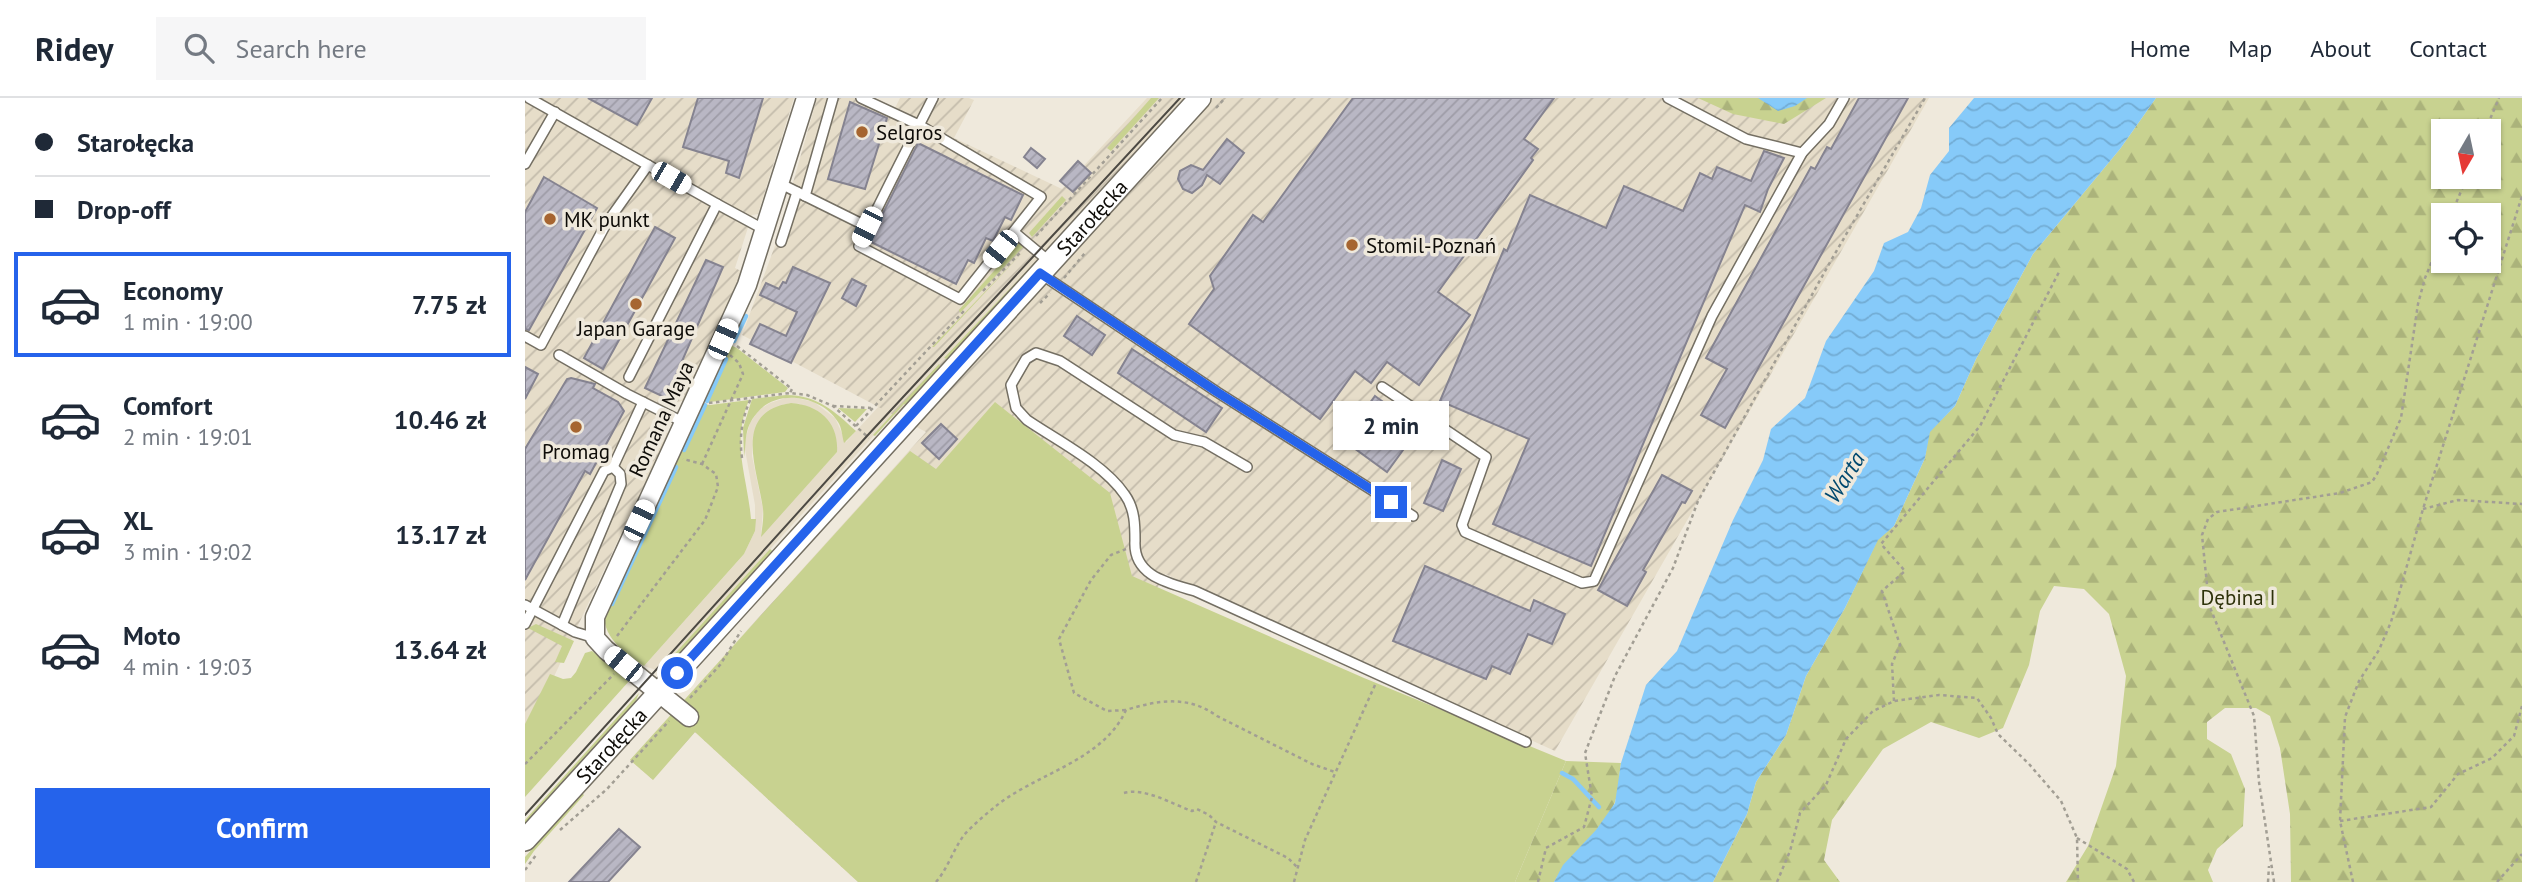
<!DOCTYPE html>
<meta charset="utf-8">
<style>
body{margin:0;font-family:"PT Sans",sans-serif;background:#f6f6f7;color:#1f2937;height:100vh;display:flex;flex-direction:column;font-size:26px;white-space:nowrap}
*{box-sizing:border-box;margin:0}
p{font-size:23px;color:#747a83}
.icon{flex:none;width:38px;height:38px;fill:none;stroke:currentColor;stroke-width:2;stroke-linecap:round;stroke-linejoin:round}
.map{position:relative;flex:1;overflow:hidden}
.sheet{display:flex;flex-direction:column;background:#fff;width:525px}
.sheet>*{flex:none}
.top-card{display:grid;align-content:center;height:154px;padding:0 35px;background:#fff}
.needle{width:46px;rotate:189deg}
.controls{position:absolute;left:1906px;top:21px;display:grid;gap:14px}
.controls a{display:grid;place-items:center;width:70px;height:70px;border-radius:0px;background:#fff;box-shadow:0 2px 5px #0004;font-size:35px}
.end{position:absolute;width:32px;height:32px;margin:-16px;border:9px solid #2563eb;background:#fff;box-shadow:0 0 0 4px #fff}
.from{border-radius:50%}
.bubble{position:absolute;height:49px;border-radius:0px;background:#fff;box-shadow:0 2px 5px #0004;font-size:23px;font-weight:700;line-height:49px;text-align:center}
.car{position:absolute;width:21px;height:42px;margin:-21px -10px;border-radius:9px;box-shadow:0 0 5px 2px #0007;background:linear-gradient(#fff 24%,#345 0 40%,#fff 0 76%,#345 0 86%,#fff 0)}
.top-card b{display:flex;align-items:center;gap:24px;height:66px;font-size:26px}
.top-card b+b{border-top:2px solid #e0e1e3}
.top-card i{width:18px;height:18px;background:#1f2937}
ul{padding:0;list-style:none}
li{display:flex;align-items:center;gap:21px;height:105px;margin:0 14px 10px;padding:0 21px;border:4px solid transparent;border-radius:0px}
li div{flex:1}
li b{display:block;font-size:26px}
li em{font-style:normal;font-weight:700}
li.on{border-color:#2563eb}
li>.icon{width:63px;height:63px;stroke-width:1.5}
.action{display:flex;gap:14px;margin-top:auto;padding:14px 35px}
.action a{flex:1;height:80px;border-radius:0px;background:#2563eb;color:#fff;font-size:28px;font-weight:700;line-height:80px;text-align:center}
header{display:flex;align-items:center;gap:42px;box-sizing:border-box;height:98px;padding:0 35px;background:#fff;border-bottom:2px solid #e0e1e3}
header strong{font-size:33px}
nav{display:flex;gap:38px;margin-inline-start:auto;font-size:24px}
.search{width:490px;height:63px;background:#f6f6f7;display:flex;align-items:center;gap:18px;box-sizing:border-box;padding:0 24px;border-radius:0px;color:#747a83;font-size:26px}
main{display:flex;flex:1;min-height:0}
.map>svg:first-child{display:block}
.built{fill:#e6ddc9;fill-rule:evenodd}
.industrial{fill:url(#industrial-furrows)}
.green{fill:#c8d290}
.forest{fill:url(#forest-firs);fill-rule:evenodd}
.water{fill:url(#water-waves)}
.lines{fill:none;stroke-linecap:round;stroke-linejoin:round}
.stream{stroke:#86caf9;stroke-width:4.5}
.building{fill:url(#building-hatch);stroke:#858390;stroke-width:2}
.service-casing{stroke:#746f63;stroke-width:12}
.minor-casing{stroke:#746f63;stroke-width:21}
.tertiary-casing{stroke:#746f63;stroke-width:24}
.path{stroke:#a29e94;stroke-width:2.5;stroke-dasharray:3.5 3.5;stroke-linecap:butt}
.service{stroke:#fff;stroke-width:9}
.minor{stroke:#fff;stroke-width:18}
.tertiary{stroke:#fff;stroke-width:21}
.tram{stroke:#4c4943;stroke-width:2}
.route{stroke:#2563eb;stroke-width:9}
.poi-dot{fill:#a66530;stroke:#efe9dc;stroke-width:2.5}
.labels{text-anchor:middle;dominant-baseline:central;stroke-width:7;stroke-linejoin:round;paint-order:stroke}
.poi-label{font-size:21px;fill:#0e0c08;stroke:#efe9dc;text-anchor:start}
.street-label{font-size:21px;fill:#0e0c08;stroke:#efe9dc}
.park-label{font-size:21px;fill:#2e320a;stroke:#efe9dc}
.water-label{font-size:23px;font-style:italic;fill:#00496f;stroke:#efe9dc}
</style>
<header>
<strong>Ridey</strong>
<div class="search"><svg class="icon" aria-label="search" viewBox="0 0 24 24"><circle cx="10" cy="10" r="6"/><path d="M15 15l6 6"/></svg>Search here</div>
<nav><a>Home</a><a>Map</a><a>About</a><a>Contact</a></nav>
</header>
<main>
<section class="sheet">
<div class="top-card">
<b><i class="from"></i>Starołęcka</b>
<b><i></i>Drop-off</b>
</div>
<ul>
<li class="on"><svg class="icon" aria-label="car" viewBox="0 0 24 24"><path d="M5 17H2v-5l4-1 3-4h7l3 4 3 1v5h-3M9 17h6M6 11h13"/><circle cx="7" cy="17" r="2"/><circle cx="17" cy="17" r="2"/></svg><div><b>Economy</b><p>1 min · 19:00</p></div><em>7.75 zł</em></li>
<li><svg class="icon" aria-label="car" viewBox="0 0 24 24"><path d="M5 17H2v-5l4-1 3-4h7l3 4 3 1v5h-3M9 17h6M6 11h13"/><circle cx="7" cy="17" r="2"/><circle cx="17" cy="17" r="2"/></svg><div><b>Comfort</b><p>2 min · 19:01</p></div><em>10.46 zł</em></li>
<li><svg class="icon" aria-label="car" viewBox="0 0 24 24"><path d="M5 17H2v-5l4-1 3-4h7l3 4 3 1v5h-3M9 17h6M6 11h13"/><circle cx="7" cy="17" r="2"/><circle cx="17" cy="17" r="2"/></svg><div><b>XL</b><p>3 min · 19:02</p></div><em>13.17 zł</em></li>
<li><svg class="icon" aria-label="car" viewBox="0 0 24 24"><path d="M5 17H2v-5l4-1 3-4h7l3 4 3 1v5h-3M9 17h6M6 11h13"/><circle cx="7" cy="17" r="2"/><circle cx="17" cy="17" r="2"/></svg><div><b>Moto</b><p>4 min · 19:03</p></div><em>13.64 zł</em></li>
</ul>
<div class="action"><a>Confirm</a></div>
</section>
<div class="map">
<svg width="1997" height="784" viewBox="0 0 1997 784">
<defs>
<pattern id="industrial-furrows" width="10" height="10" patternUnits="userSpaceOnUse" patternTransform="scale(1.75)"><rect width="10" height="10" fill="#e6ddc9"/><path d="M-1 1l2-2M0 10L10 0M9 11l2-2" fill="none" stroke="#c4bcab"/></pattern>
<pattern id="forest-firs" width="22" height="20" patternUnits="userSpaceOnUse" patternTransform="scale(1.75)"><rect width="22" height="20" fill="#c8d290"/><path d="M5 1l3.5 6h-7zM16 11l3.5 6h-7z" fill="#abb37b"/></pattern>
<pattern id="water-waves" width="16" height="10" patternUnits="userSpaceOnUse" patternTransform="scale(1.75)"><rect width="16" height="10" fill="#86caf9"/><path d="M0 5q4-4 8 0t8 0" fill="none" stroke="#72acd4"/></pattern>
<pattern id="building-hatch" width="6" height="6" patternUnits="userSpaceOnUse" patternTransform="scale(1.75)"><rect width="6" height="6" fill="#b9b7c4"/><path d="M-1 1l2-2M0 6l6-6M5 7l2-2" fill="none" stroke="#9e9ca7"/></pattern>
</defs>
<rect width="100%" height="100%" fill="#efe9dc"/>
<path class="built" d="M414,266L134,573L119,568L211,465L219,456L230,433V407L219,346L225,325L234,312L245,305L260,300H271L289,304L310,320L321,344L389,270ZM266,305L275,306L312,354L236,437L238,411L227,358L228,338L257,307Z"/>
<g class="industrial">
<path d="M0,0H269L233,116L227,117L210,170L216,173L211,187L159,302L150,306L139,304L130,319L139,326L143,336L18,602L0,636Z"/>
<path d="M292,0H349L370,10L375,0H444L449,2L429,40L537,91L622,0H1404L1030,653L640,476L553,636L333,784L170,634L128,682L105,662L401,334L217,237L251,145Z"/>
</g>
<g class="green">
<path d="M626,0H634L586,53L582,50Z"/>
<path d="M537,98L541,102L507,139L504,135Z"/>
<path d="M494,145L498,149L435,215L434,212Z"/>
<path d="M501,151L409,249H407Z"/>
<path d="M512,162V167L426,262L419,260Z"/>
<path d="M203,246L212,250L263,290L260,294L185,304L177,303Z"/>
<path d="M414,266L417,272L383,309L379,306L350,338L348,337Z"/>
<path d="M261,297C293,297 310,314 331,333L319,345C317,338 317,330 313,324C297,298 252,290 232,315C218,331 222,344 219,359L218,330L227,301Z"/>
<path d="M224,302C206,347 222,376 226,421H231L230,433L219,456L119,568C101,556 79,541 79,517L176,306L185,307Z"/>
<path d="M470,304L585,395L607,478L839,580L1041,663L990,784H333L170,634L128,682L105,662L385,353L411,371Z"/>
<path d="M266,305C295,307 314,325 312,354L236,439C237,430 239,420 238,411C233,372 206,314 266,305Z"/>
<path d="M313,310L342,311L330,324Z"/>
<path d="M245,451L250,455L144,569L134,573Z"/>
<path d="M11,526L49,543L39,565L30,564L37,548L3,530Z"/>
<path d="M67,553L105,582L0,699V626L25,576L38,581L46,580L51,574L60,555Z"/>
<path d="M114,595L110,605L0,727V722Z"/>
<path d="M57,695L59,697L9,753L0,766V759Z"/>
</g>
<g class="forest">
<path d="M1173,0H1301L1259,26L1208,16Z"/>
<path d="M1631,0H1997V784H1766L1765,716L1755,650L1745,618L1731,610H1700L1682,624V641L1706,656L1720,691L1718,728L1692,751L1683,772L1688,784H1541L1563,748L1591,668L1601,578L1584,516L1559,491L1529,488L1515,513L1504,567L1478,630L1454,640L1406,624L1358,651L1307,722L1299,762L1315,784H1188L1222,716L1231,684L1261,637L1281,578L1320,510L1353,441L1369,428L1400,360L1404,334L1430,308L1451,261L1508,156L1595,51ZM1918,33H1964V79H1918ZM1918,117H1964V163H1918Z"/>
<path d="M1041,663L1096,665C1094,677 1094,693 1090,704C1080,731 1044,757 1029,784H990Z"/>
</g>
<g class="water">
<path d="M1233,0H1282L1270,8L1253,13Z"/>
<path d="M1449,0H1631L1595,51L1508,156L1451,261L1430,308L1405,334L1400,360L1369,428L1353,442L1320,510L1281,578L1261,637L1231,684L1222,716L1188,784H1029L1038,767L1071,732L1090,705L1096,665L1121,587L1152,553L1208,422L1238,362L1246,331L1280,300L1301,243L1349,173L1359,145L1383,134L1396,110L1405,77L1424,53V30Z"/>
</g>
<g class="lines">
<g class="stream">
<path d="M209,243L221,218"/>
<path d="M182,303L201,261"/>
<path d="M159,352L180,307"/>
<path d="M87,506L151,369"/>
<path d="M1037,675L1048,681L1074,709"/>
</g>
</g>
<g class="building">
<path d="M63,0H127L112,27Z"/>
<path d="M173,0H238L214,80L201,75L204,63L158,49Z"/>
<path d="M828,0H1029L999,41L1013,51L1006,60L1008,62L913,194L945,217L894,287L862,264L846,285L830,273L795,321L664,226L689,191L685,178L728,117L738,124Z"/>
<path d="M1334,0H1383L1200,330L1176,317L1202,271L1181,260L1286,69L1290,71L1302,49L1306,51Z"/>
<path d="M325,4L362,20L340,91L303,81Z"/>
<path d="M702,41L719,55L695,86L682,77L677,87L667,95L658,91L653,81L655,73L666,67L678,72Z"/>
<path d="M393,45L498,97L486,122L480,119L468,143L461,140L449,165L443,162L431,186L344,143Z"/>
<path d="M506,50L520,61L512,70L499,59Z"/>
<path d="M1239,53L1259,60L1243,91L1235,114L1220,107L1066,468L968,426L1004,341L915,303L979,151L982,153L1005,97L1081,130L1099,88L1158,113L1175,75L1187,81L1192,69L1226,83Z"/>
<path d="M553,63L566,75L548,94L535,83Z"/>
<path d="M19,79L72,110L4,232L0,231V114Z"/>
<path d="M130,129L150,140L78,271L59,260Z"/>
<path d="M181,162L198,169L141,300L120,290Z"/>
<path d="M268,169L305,185L266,265L225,246L235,226L261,238L272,214L235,197L241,185L254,191L258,184L261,185Z"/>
<path d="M327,181L341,188L331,208L317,200Z"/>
<path d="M552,218L580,237L567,257L539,238Z"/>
<path d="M607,251L697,310L681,334L593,275Z"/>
<path d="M0,269L13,276L0,301Z"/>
<path d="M46,280L70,286L68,290L93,304L99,313L65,376L60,373L0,482V351L42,281Z"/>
<path d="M850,298L894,330L862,374L818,342Z"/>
<path d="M416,326L432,341L414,361L397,345Z"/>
<path d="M917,362L936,371L918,413L899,405Z"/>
<path d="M1137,377L1167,393L1160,405L1157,404L1118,472L1121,474L1102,508L1073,492Z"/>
<path d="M900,468L1005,513L1009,502L1040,516L1027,546L1003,536L985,576L967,568L961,581L868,543Z"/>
<path d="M94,731L115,749L83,784H44Z"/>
</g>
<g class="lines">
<g class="service-casing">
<g id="service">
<path d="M4,0L192,106L104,279"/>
<path d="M336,0L394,27L516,99L435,201L334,148C358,98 383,49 408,0"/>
<path d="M1143,0L1221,41L1277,55"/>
<path d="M0,66L30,14"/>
<path d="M256,86L343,129"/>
<path d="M280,98L308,0"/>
<path d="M192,106L240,132"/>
<path d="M489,134L525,164"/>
<path d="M256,144L272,94"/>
<path d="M516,176L692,294L888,418"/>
<path d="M0,238L16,247L81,126L123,67"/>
<path d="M34,257L102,296L160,325"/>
<path d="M857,289L961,359L937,427L940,434L1057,485L1069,483L1187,218L1277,55L1304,26L1319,0"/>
<path d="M722,369L679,344L649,337L535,263L511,255L501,261L486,287L491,310L502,322C533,343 579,366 600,397C610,411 610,428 610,443C608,478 643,485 670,493L1001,644"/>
<path d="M0,507L50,534L70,540"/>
<path d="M0,526L79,373L88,369L118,304"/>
<path d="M37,527L96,386L95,376L88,369"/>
</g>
</g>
<g class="minor-casing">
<path id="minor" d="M164,619L81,552L70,540V519L222,187L281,0"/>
</g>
<g class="tertiary-casing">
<g id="tertiary">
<path id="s1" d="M0,742L675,0"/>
</g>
</g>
<g class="path">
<path d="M691,10L700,0"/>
<path d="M1960,33L1974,0"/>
<path d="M1926,117L1942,79"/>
<path d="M511,138L637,0"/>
<path d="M539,180L560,155"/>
<path d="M458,193L495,155"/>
<path d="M515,205L525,195"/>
<path d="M212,248L267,291L265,295"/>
<path d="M184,305L265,295L282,297L308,308L344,340"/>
<path d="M308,308L346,310"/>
<path d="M331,328L439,213"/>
<path d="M217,360C214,338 217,320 226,300"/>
<path d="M177,366L218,276L214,265L205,257"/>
<path d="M1898,411L1933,402L1997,406"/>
<path d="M601,451L586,457L566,482L534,541L549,595L582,613L601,612"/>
<path d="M92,538L180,422L193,389L191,376L177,366L158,361"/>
<path d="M165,600L195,567L216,533"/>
<path d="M1369,603L1367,566L1375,547L1357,493L1380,473L1356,446L1455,328L1535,172"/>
<path d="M0,666L89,576"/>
<path d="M599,695C619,689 647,706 667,713L672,711L684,717L691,724L763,760L772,769"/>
<path d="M1815,723L1906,709L1933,676L1967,660L1989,638L1997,608"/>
<path d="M35,732L82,691L144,623"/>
<path d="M1552,740L1602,771L1609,784"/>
<path d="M0,772L11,757"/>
<path d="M411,784C423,770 428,752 439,737C448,727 461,716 471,708C512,675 578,663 601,612C633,602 663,597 692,618L787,666L810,674"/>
<path d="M671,784L691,724"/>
<path d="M769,784L780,742L850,587"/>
<path d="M1013,784L1021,750L1059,729L1067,699L1060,655L1090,578L1148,470L1173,403L1304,166L1400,0"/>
<path d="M1252,784L1265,753L1275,715L1301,687L1321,641L1348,613L1369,603L1414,597L1452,600L1466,620L1473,636L1504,666L1536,703L1552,740L1553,784"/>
<path d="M1743,784L1744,768"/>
<path d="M1749,784L1734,684L1729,618L1684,507L1677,437L1683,421L1692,414L1815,395L1847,384L1852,376L1876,320L1893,206L1900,180L1918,137"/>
<path d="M1828,784L1815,723L1820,619L1834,583L1854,552L1866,524L1898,411L1997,98"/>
<path d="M1972,784L1997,756"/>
</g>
<use href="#service" class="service"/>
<use href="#minor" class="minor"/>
<use href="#tertiary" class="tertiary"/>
<path class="tram" d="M0,717L342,338L655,0"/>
</g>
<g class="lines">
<path class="route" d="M152,575L515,175L692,294L866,404"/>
</g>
<g class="poi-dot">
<circle cx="337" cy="34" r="7"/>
<circle cx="25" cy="121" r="7"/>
<circle cx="827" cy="147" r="7"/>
<circle cx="111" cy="206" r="7"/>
<circle cx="51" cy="329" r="7"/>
</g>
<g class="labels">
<g class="poi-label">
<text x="351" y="34">Selgros</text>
<text x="39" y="121">MK punkt</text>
<text x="841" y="147">Stomil-Poznań</text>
<text x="111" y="230" text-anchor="middle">Japan Garage</text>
<text x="51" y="353" text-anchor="middle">Promag</text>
</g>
<g class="street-label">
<text stroke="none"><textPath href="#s1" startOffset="842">Starołęcka</textPath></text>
<text transform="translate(136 321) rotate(-65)">Romana Maya</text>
<text stroke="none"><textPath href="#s1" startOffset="128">Starołęcka</textPath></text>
</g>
<g class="park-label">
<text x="1713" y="499">Dębina I</text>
</g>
<g class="water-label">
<text transform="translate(1319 379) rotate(-58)">Warta</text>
</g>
</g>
</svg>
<div class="controls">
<a><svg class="needle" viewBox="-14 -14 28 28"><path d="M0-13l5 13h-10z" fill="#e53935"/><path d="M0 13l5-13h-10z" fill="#747a83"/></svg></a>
<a><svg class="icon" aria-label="locate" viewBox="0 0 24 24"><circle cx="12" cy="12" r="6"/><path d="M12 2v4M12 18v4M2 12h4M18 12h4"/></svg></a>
</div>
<i class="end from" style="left:152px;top:575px"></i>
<i class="end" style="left:866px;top:404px"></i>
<div class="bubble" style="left:808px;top:303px;width:116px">2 min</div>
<i class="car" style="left:146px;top:80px;rotate:120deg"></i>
<i class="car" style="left:342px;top:129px;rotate:206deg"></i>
<i class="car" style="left:475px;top:151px;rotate:219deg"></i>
<i class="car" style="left:198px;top:241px;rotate:24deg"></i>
<i class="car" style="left:114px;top:422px;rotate:25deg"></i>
<i class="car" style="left:98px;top:566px;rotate:309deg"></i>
</div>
</main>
